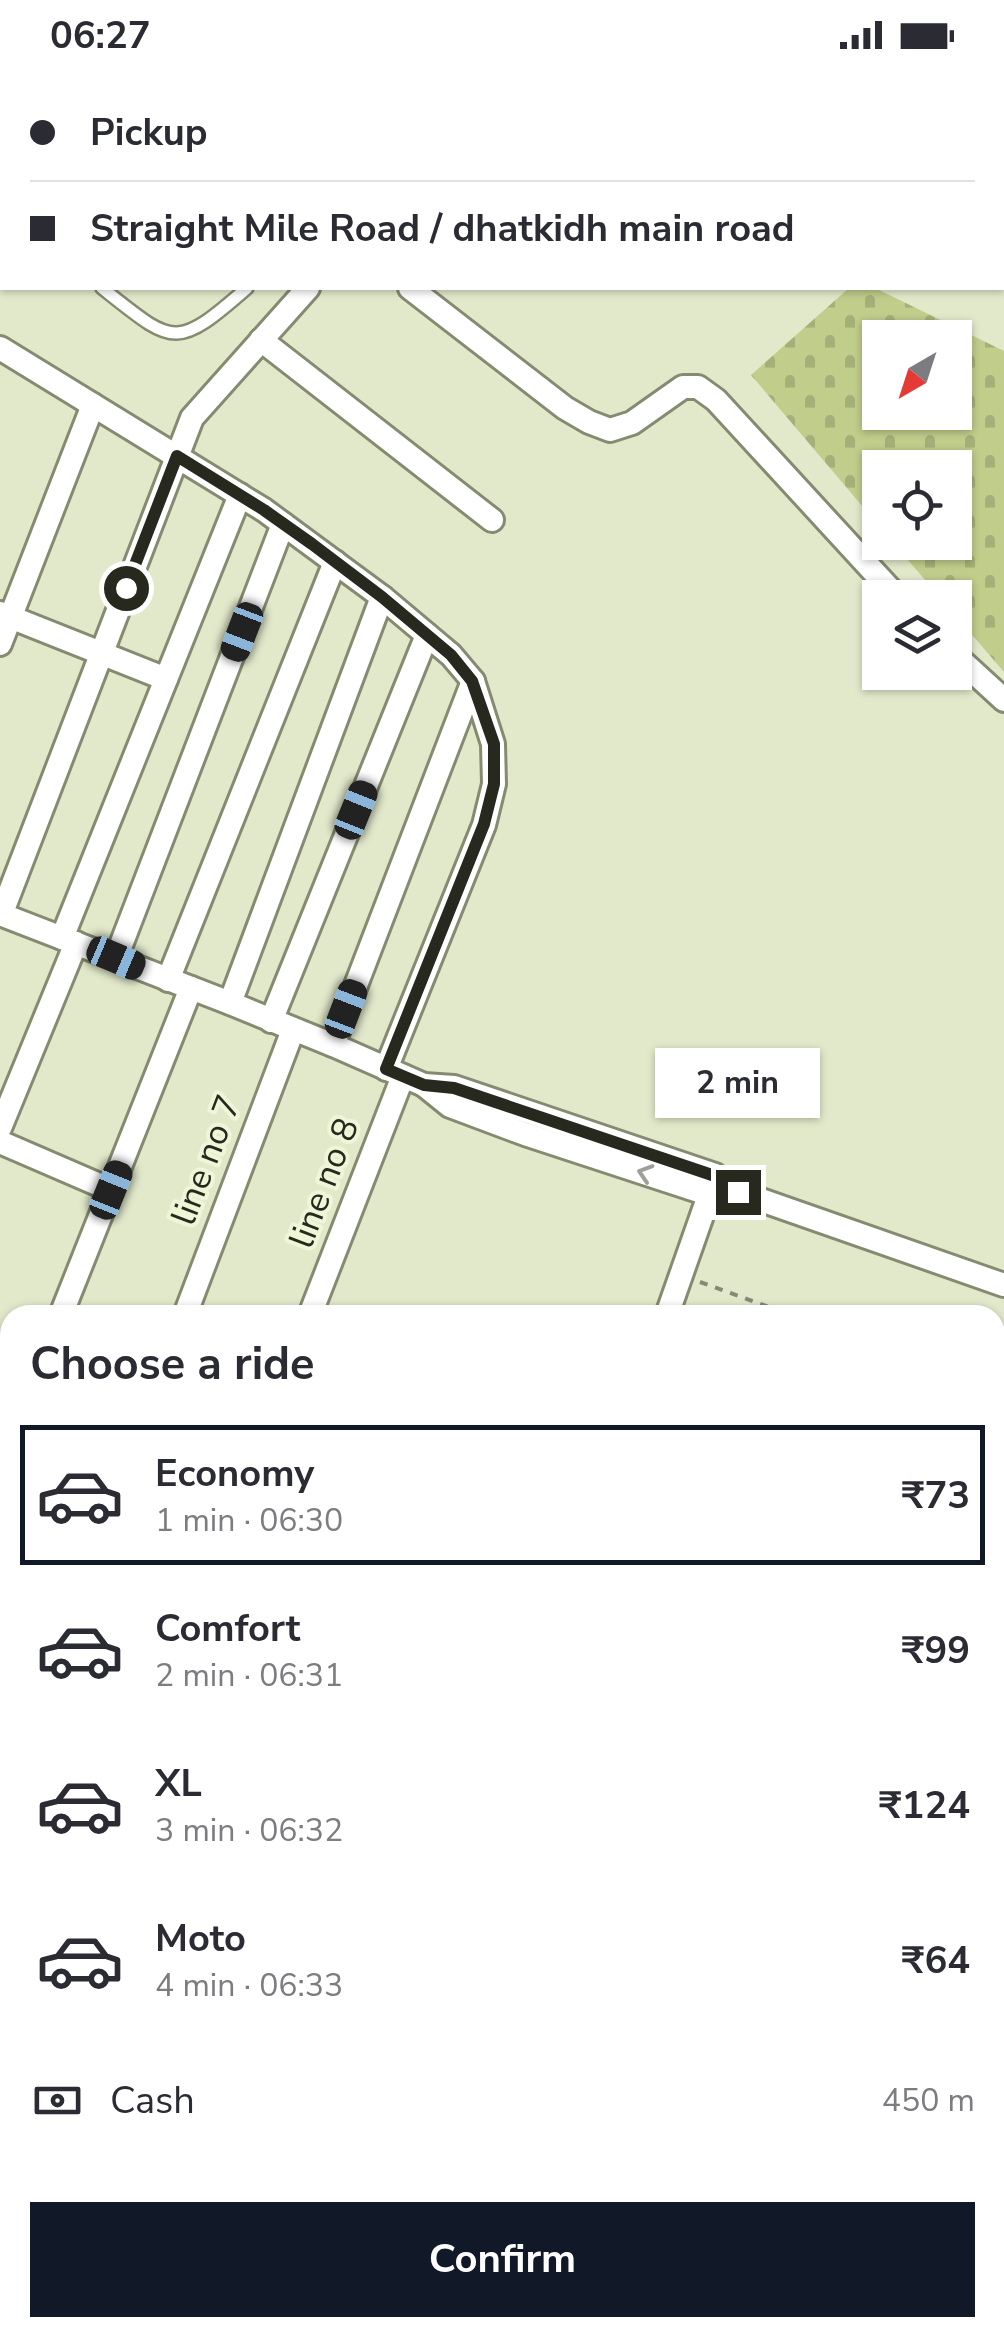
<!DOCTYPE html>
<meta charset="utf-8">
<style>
body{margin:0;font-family:"Nunito Sans",sans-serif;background:#f7f7f7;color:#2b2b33;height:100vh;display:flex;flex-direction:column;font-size:38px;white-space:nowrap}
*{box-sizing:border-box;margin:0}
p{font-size:32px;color:#7c7c81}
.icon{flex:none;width:55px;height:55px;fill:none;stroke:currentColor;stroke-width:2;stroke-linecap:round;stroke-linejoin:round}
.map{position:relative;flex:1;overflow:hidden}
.details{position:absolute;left:0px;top:1235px;width:1005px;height:1032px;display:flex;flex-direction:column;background:#fff;border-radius:30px 30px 0 0;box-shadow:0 2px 8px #0004}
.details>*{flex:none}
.banner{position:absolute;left:0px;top:0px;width:1005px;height:220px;box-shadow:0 2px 8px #0004;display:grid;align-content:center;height:220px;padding:0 30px;background:#fff}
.needle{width:65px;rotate:219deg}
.tools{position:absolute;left:862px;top:250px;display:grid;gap:20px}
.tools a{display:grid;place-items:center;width:110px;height:110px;border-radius:0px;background:#fff;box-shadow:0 2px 8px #0004;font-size:50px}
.end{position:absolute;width:45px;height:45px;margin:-22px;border:12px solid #27291e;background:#fff;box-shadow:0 0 0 5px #fff}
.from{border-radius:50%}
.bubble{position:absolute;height:70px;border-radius:0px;background:#fff;box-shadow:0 2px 8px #0004;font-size:32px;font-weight:700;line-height:70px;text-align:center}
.car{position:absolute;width:30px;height:60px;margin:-30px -15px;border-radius:12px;box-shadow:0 0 8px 2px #0007;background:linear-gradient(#222 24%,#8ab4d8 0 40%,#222 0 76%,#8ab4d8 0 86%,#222 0)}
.banner b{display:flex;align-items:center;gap:35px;height:95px;font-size:38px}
.banner b+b{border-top:2px solid #e1e1e2}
.banner i{width:25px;height:25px;background:#2b2b33}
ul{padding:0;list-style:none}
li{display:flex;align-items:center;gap:30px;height:140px;margin:0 20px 15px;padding:0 10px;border:5px solid transparent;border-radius:0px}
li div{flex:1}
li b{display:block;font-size:38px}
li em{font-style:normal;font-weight:700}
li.selected{border-color:#111827}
li>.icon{width:90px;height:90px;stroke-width:1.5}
h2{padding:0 30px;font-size:45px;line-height:120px}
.pay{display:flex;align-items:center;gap:25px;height:110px;padding:0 30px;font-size:38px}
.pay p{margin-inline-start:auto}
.button{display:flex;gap:20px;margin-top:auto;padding:20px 30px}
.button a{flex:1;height:115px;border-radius:0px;background:#111827;color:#fff;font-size:40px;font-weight:700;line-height:115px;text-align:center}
.status{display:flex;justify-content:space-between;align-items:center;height:70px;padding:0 50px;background:#fff;direction:ltr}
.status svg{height:28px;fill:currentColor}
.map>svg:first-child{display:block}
.cemetery{fill:url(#cemetery-stones);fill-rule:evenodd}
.park{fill:#c0cd8b}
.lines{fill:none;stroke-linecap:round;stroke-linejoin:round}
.lane-casing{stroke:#858b70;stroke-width:16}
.street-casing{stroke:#858b70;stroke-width:28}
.path{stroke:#858a75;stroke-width:4;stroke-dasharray:8 8;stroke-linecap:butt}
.lane{stroke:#fff;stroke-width:11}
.street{stroke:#fff;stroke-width:22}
.oneway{stroke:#9e9f9a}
.route{stroke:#27291e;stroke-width:12}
.labels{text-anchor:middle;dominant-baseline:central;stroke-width:8;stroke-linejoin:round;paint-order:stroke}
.street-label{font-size:35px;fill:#27291e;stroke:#eff6d8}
</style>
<div class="status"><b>06:27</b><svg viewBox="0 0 49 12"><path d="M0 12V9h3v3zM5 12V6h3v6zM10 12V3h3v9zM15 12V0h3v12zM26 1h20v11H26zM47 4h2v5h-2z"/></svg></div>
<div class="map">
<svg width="1004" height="2267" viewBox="0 0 1004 2267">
<defs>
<pattern id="cemetery-stones" width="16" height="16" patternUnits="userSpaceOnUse" patternTransform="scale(2.5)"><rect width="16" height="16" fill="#c0cd8b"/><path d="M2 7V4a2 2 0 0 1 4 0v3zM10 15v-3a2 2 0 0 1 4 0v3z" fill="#a5b078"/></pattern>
</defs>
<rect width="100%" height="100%" fill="#e2e9cb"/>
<path class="cemetery" d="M849,218H875L1004,281V602L955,545V528L940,527L893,473L955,472V398H880V457L751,305ZM880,268H955V342H880Z"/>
<path class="park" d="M995,2119L1004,2131V2267H691L704,2258H995Z"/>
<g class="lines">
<g class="lane-casing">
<path id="lane" d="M102,218C174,275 175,281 247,218"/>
</g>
<g class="street-casing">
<g id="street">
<path d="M577,2L579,0"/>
<path d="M410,218L565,338L589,352L610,360L632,353L683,317H698L716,330L898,528"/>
<path d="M261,270L492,450"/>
<path d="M0,278L264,440L382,527L451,585L473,611L493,674L494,714L484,755L386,999"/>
<path d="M0,543L166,609"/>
<path d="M0,574L93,335"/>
<path d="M955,585L1004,630"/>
<path d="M0,844L230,933L333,975L424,1015L450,1036L525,1064L711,1125L738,1122"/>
<path d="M1,845L192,348L308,218"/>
<path d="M62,868L240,425"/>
<path d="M116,888L283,454"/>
<path d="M168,910L335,492"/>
<path d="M230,933L382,527"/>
<path d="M271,951L427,565"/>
<path d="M333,975L473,611"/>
<path d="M424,1015L454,1017L715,1105L738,1122L1004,1215"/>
<path d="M0,1058L76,873"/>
<path d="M0,1072L111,1120"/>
<path d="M61,1245L191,918"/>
<path d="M185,1245L293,960"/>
<path d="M310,1245L403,1006"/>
<path d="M667,1245L713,1114"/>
<path d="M0,1280L10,1284"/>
<path d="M0,1398L10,1373"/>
<path d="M995,1425L1004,1429"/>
<path d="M995,1594L1004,1590"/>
<path d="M0,1708L10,1683"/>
<path d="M995,1760L1004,1773"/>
<path d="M0,1772L10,1770"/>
<path d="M995,1913L1004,1925"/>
<path d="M995,2063L1004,2075"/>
<path d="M0,2122L10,2124"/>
<path d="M316,2258L323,2267"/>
<path d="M509,2258L516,2267"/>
<path d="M55,2267L56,2258"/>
<path d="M168,2267L169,2258"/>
<path d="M633,2267L646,2258"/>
</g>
</g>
<g class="path">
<path d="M700,1212L791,1245"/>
<path d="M995,1318L1004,1321"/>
<path d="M409,2258L416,2267"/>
<path d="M364,2267L376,2258"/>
</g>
<use href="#lane" class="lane"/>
<use href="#street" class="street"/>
</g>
<defs><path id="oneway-chevron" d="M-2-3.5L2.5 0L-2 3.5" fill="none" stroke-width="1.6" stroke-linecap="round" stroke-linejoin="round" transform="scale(2.5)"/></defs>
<use class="oneway" href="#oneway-chevron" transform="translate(645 1103) rotate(-162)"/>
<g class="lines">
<path class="route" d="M126,518L177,386L264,440L312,474L382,527L451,585L472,611L494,674V714L484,754L386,999L424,1015L454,1018L715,1106L738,1122"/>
</g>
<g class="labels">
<g class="street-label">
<text transform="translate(206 1090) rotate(-69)">line no 7</text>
<text transform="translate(324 1113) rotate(-69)">line no 8</text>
</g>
</g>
</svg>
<div class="tools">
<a><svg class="needle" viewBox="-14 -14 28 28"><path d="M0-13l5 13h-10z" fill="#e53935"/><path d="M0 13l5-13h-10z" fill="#7c7c81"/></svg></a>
<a><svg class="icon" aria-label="locate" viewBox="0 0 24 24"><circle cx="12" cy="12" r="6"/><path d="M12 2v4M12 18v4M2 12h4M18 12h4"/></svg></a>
<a><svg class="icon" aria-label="layers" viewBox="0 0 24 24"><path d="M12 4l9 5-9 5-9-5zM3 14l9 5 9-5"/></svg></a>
</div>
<i class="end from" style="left:126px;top:518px"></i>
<i class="end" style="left:738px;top:1122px"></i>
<div class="bubble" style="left:655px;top:978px;width:165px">2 min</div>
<i class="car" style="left:242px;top:562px;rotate:201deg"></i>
<i class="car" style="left:356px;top:740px;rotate:22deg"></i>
<i class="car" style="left:116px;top:888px;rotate:113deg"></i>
<i class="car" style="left:346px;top:939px;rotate:21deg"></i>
<i class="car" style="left:111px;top:1120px;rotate:22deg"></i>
<div class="banner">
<b><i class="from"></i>Pickup</b>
<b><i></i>Straight Mile Road / dhatkidh main road</b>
</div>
<section class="details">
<h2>Choose a ride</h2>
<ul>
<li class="selected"><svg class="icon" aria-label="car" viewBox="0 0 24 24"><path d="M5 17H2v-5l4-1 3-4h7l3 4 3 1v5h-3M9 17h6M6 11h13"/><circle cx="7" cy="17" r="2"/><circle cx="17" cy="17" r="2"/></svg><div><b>Economy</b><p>1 min · 06:30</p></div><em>₹73</em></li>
<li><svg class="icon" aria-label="car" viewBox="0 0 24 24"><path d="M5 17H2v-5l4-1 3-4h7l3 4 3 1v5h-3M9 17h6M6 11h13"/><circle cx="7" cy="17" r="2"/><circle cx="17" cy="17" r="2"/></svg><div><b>Comfort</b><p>2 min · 06:31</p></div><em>₹99</em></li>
<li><svg class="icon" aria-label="car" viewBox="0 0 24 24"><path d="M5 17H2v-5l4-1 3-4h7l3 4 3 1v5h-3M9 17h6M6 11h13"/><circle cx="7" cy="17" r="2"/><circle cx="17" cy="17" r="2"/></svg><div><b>XL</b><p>3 min · 06:32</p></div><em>₹124</em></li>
<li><svg class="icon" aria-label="car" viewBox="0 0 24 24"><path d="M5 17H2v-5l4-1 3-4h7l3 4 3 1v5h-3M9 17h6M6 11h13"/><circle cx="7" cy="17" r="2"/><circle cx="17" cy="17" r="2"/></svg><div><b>Moto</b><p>4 min · 06:33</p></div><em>₹64</em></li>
</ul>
<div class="pay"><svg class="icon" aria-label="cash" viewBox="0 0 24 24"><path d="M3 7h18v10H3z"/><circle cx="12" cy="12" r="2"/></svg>Cash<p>450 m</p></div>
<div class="button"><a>Confirm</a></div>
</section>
</div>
